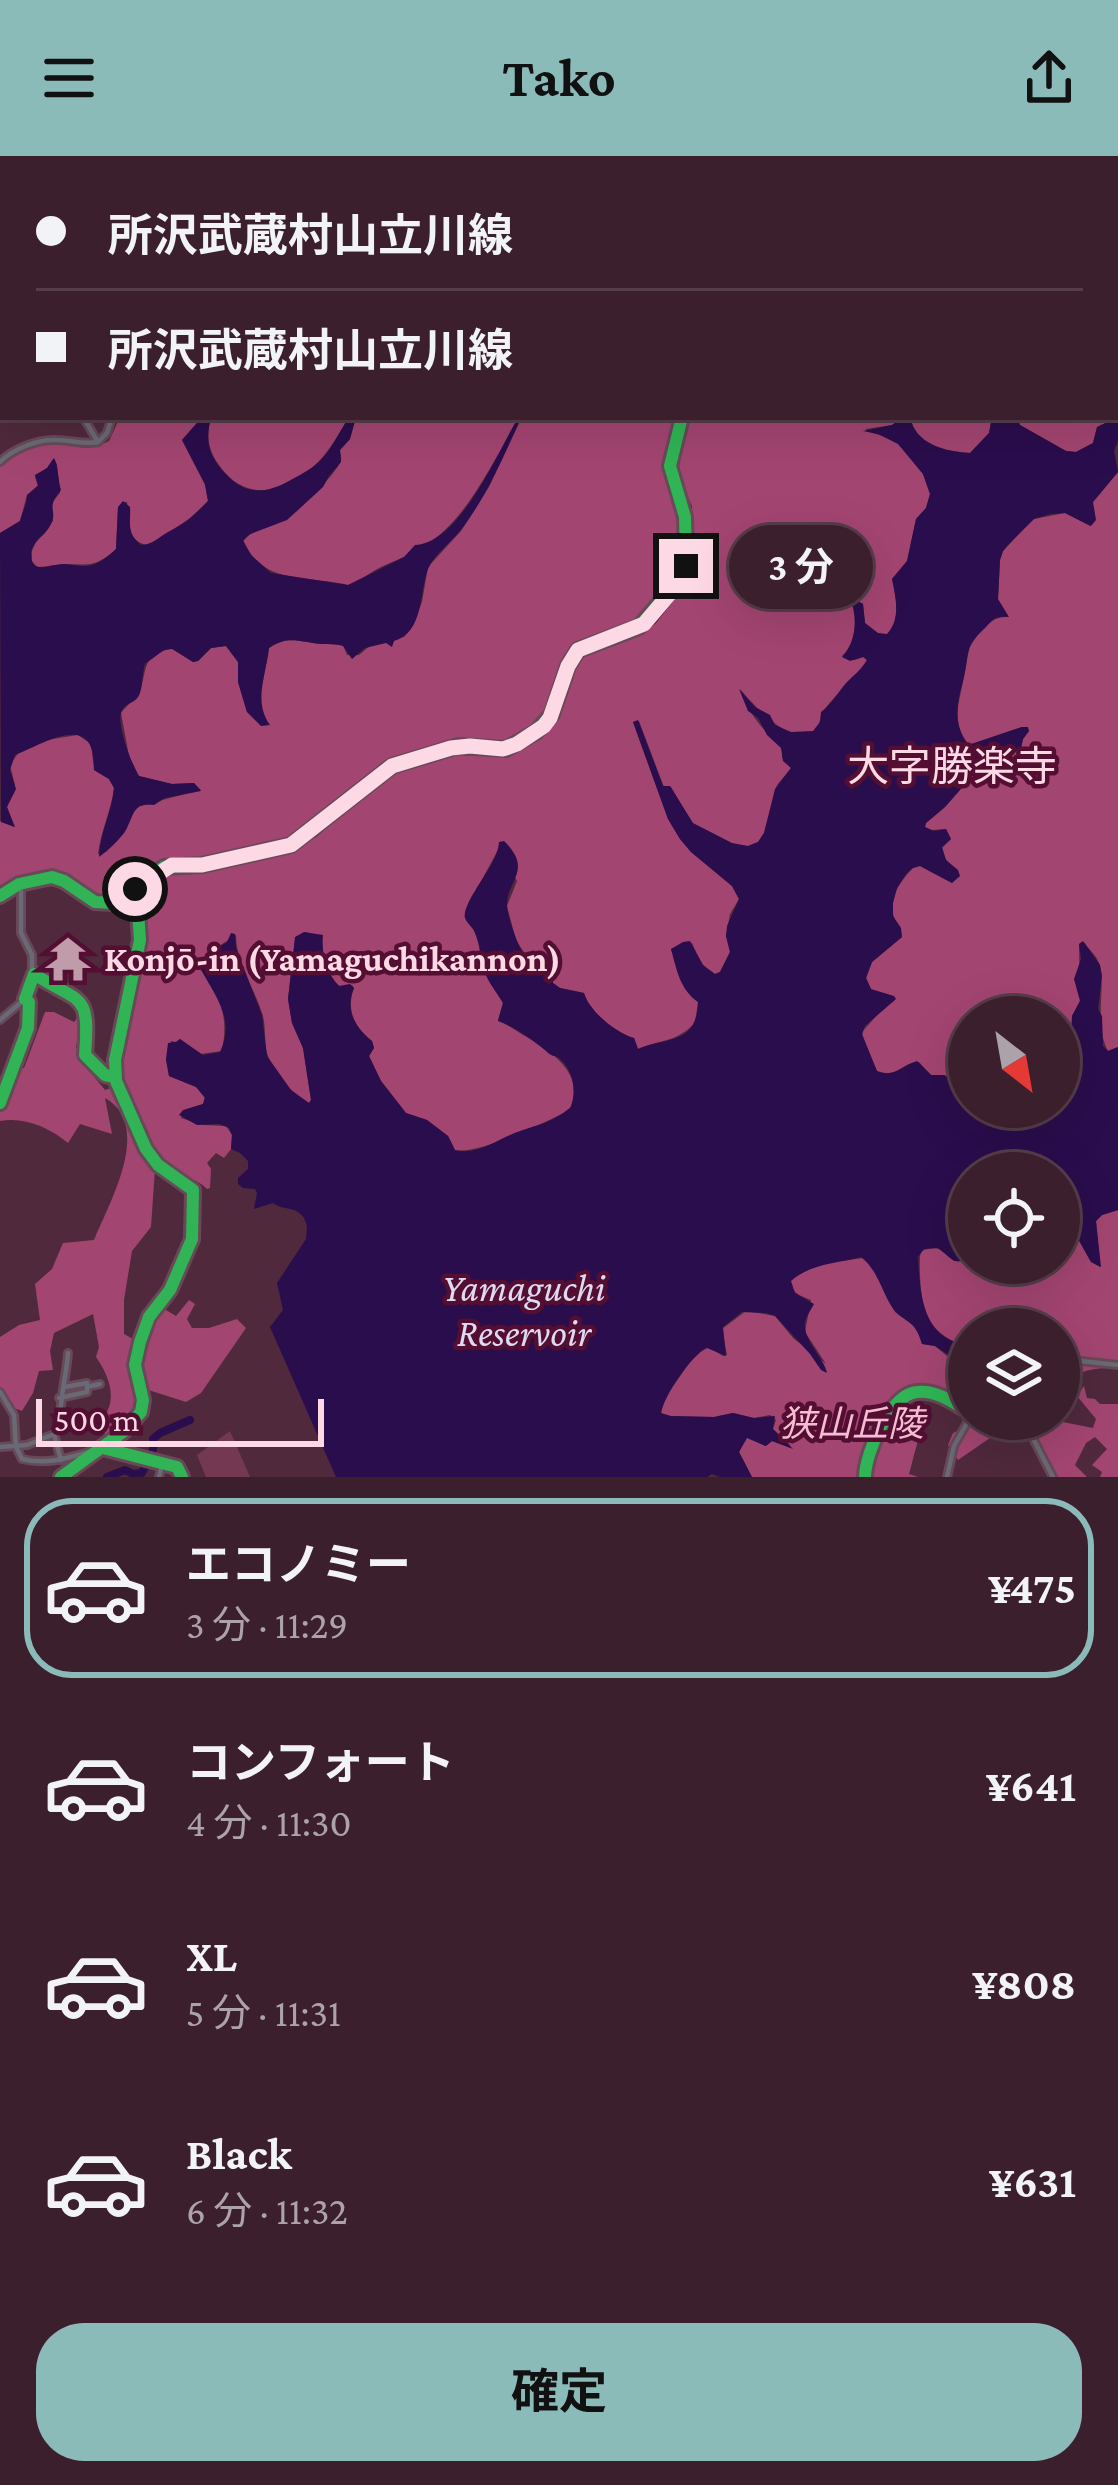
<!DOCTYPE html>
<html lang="ja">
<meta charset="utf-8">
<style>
body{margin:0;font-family:"Crimson Pro","Noto Sans JP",serif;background:#472c39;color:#f1f3f6;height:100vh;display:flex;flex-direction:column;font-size:45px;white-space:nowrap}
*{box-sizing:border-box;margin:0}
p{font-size:39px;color:#aca2aa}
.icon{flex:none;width:66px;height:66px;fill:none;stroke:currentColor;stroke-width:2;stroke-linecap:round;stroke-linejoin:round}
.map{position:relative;height:1321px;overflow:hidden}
.panel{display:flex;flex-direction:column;background:#3c1f2d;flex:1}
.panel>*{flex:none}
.banner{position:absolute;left:0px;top:0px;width:1119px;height:264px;box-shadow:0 12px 48px #0002,0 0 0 3px #553d49;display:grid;align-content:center;height:264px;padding:0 36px;background:#3c1f2d}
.needle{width:78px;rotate:149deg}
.buttons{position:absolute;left:948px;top:840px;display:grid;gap:24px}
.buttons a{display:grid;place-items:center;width:132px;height:132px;border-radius:50%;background:#3c1f2d;box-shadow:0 12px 48px #0002,0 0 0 3px #553d49;font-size:60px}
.scale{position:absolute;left:36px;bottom:30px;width:288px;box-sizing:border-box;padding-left:12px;border:6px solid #fdd9e6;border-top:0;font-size:33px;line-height:42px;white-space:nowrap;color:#fdd9e6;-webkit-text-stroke:9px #530e32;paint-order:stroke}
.end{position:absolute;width:54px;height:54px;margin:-27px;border:15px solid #fdd9e6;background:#111;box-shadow:0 0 0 6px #111}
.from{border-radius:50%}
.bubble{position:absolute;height:84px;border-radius:42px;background:#3c1f2d;box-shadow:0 12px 48px #0002,0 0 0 3px #553d49;font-size:39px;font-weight:700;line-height:84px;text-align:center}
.banner b{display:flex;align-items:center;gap:42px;height:114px;font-size:45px}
.banner b+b{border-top:3px solid #553d49}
.banner i{width:30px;height:30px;background:#f1f3f6}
ul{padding:21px 0 0;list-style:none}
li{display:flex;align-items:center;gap:36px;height:180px;margin:0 24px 18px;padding:0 12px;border:6px solid transparent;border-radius:48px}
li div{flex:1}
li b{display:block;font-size:45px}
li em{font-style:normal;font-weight:700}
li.on{border-color:#8bbbb9}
li>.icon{width:108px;height:108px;stroke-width:1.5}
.primary-button{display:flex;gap:24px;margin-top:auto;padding:24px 36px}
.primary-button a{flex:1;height:138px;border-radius:48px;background:#8bbbb9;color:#111;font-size:48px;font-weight:700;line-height:138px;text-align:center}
header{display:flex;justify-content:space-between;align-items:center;height:156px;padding:0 36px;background:#8bbbb9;color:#111;font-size:54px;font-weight:700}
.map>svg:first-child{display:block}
.green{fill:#753853}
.forest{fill:#a34571}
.water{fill:#2a0d4d}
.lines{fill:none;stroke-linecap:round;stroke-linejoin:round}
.river{stroke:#2a0d4d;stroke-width:8}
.street-casing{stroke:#684957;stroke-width:10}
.fast-casing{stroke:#684957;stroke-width:18}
.street{stroke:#696a75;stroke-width:4.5}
.fast{stroke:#30b455;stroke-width:12}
.route{stroke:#fdd9e6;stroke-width:15}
.labels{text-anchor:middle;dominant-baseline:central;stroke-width:9;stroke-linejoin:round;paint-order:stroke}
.poi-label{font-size:36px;font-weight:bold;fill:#fdd9e6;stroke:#530e32;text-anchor:start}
.park-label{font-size:36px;font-style:italic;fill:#f5bdd2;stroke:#530e32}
.water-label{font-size:39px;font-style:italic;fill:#dfdaf3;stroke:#530e32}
.quarter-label{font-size:42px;fill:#fdd9e6;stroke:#530e32}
</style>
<header><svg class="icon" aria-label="menu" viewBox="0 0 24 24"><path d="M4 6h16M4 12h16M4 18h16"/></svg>Tako<svg class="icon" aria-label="share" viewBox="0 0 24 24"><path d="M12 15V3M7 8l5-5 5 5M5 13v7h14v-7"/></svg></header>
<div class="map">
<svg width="1118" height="1321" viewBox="0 0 1118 1321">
<rect width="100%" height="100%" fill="#50293c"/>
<path class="green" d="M230,1275L250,1321H206L197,1299Z"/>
<g class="forest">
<path d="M850,0H1118V261L1097,271L1093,287L1076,296L1066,295L1020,269L1016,263L1116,261V3H847Z"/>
<path d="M120,261H203L182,284L205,329L208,345L182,370L147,389C126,385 129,364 127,346H123L118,351L116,393C92,415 85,406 58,409C51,409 44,411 37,411L32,405V395L36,386L53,365L51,348L60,337L57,308L53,303L47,312L35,321L38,329L27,339L20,365L0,377V311C13,299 34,288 52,287C77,286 81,299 109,285Z"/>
<path d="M211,261H349C339,277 331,293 318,306C289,334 250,349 222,313C208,296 206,282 211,261Z"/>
<path d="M356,261H682L670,310L681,348L686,410L647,465L578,494L550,562L506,593L469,590L392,610L301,684L233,704L172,709L107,748L52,721L0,740V665L14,671L7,651L15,629L10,609L19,596L46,584L78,579L91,588L94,614L109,623L114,632C111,655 101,674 98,698L106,696L125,676L129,662L139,650L201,634L194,627L172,628L139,620L129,600L121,557C127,549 138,541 141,532C148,507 143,501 172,492L193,506L198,505L211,492L226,490L238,506V526L247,556L264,562L259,547L269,492C288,479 300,486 321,488C329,488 336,488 343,489L347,499H359L371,489L404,481L413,469L422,446L428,411L461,375L489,331L521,263C491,304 474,353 432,385C417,397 398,403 381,411C369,417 361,425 348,429C308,419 261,430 243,383C256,373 274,371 288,362C299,355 339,315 341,304C342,301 340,297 340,294L350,283Z"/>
<path d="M686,261H904L892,269L866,273V275L893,283L899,288L923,318L930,338L926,352L916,363L907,405L892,423C896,442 901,463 887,479L878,478L865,467L863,448L852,442C857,460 857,486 842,500L855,504L863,501L867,504C856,523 837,536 824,554C822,557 819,569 817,572C795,597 753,548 740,533C747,556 764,575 782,592V602L791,612L777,629L764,677L758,686L748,690H738L712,679L692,667L671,631H664L639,565L633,566L668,663L680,683L691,696L732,730L739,743L730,758L726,780L730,796L720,816L715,818C702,813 697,799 692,787L671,793C678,815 680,832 698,846L695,867C675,887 661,883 638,893L634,882C615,877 589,855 584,837L560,832L553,827L551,811L533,810L516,784L507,750L517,725L499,692L467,751L466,764C483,779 477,801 487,820C491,830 498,838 503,847L498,864C508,869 515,874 523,879C549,894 588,918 569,954C547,966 478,999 455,994L448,980L427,964L406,957L381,925L369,900L374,892L372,885C354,871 346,853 354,832L352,829L341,831C326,820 322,800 322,782L306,776L295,784L288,843L292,867L303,892L311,944L309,947C293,939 273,916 267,897C264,886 266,872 263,860C255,833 236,807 236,779L219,790L221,809H204L200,813C220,842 229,858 222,895L200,898L180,883L176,886L171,885L166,904L169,920L196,931L205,940L203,948L185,954L181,962L203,969L226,970L232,979L231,993L224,1002L216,997L207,1007L211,1013L210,1032L207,1033C197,1023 185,1021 174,1013C151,997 125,939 121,912L147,791V764L141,739L146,728L165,714L216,711L291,694L309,681L315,682L389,619L449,599L510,600L542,580L556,567L578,503L585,497L645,476L656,467L685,430L694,412L692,350L680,324L678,309Z"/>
<path d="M910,261H992L989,277L970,297C945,295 916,289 910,261Z"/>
<path d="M1118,316V891L1108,895C1092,865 1109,823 1097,803C1094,797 1088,793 1085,787L1079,788L1080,845L1072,860L1071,888L1059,909V861H969V923L962,929L944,919H931L919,906C901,906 899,923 877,915L862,882L863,875L885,850L894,845L871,833L866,822L872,806L902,781C900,773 896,768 894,761C888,742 901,724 913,712L920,710L952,727L958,714C948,708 944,703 942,692L951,683L946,673L931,674L925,671L926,667L945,651L980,611L992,605L1005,610L1016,607L1011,598L1021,592L1023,583L1029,575L1022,571L968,589C951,564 959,548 964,521C967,508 968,494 972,481C985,473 991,460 1008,461L998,444L1000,404L1003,395L1025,371L1034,363L1065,357L1090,370L1093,346Z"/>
<path d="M45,856H54L74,866L80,858L83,859L76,891L87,912L105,934L114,931L155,1013L151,1071L132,1095L124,1144V1178L133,1183L161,1151L176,1160L189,1144L195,1148L187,1163L192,1172H209L237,1163L246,1172L201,1237L186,1246L136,1230L138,1257L108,1283L98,1267C120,1248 110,1221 96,1201L99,1191L93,1158L54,1177L50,1195L53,1214L39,1215L33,1237L22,1255L14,1252L3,1236H0V1181L19,1169L40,1164L35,1128L52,1113L63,1087L94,1084C109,1047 154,970 105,942L112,978L80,968L68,987C48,971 25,961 0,965V952L18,911L24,912Z"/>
<path d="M1118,1054V1210C1089,1215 1076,1210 1061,1238L1059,1236V1173H969V1263H981L978,1270L990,1282L958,1304L948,1289L953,1277L964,1272L968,1258L932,1233L912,1234L905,1256L918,1284L909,1318L918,1321H752L739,1296L747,1281L765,1290L772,1285L791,1292L790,1289L773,1273L776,1264L770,1259L754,1262L733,1257L714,1261L666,1260L661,1257L665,1242L692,1203L704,1192H710L723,1200L727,1199L722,1173L746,1155L775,1160L793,1182L826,1208L805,1176L811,1144C801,1140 791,1137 790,1125C811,1108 838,1105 864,1102L875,1117L895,1156L918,1173L922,1188L935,1190L947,1200L955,1186C943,1181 930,1169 925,1157C921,1147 918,1105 921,1095C946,1086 941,1101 959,1106L963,1098L962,1086L969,1079V1107H1014L1019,1114L1022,1107H1059V1059L1063,1057L1091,1106L1100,1111L1096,1065L1102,1059Z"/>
<path d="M1084,1230L1087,1242L1095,1243L1100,1248H1118V1321H1100L1102,1316L1092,1309L1107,1293L1095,1281L1086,1287L1075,1309L1087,1321H1058L1028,1271L1016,1263H1027L1039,1277L1044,1270L1050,1272L1053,1264L1093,1272L1096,1263L1077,1240Z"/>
</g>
<g class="water">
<path d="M202,261L211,262C205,283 208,297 222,314C241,337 261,340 287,326C298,320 310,314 319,306C331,294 339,277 349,261H356L350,283L340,294L341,306L329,320L323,331L287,364L250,378L243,385L251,399L271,417L348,429L404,401L415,389C460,387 497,297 518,262H521C504,299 488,337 464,370C453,385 434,398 428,413C419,438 424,476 394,485L392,491L386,487L365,492L352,503L343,490C336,488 329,488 321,488C300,486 288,479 269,492C266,520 253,545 270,569L261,570L247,556L238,526V506L226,490L211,492L198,505L193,506L172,493L164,494L145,508C142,517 143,527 140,537C136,549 125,545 121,557C117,570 132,609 139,620L172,628L194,627L201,635L165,642L154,649C133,647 135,656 127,672C122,682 108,694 99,701C100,676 112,656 114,632L109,623L94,614C96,553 45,587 15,599L10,614L16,633L7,651L15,671L1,666L0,377L20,365C22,356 27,348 27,339L38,330L35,319L47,312L54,302C58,308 58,325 61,334C45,353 58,353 51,368C46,380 30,386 31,400C32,419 52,408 63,408C73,408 81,412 92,409C101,406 109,400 116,393L118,351L123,345L130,351C131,367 126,377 141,389C154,388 156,383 168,376C185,367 194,360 208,345L205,328L182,284Z"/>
<path d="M904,261H910C915,288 945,296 970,297L989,277L992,261H1017L1020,269L1066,295L1076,296L1093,287L1097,271L1118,261V285L1114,295L1118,316L1093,346L1096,364L1091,370L1065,357L1051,358L1034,363L1010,387L1003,395L1000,404L998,443L1009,461C994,460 994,463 984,473C963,493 970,498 963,525C957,547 952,569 969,589L1022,571H1028L1029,575L1023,583L1021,592L1011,598L1015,610H1005L993,605L980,611L945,651L926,667L925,671L934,675L946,673L951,683L942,691L946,704L958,714L960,720L952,727L920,710L913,712L907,717L897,732L893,747V760L901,772L902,781L872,806L866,822L871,833L894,840L896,843L865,870L862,878L877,915C895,922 901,910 917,905L931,919H944L960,928L969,923V951H1059V909L1071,888L1072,860L1080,845L1074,823L1081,803L1079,788L1083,785L1100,809L1102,820L1098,853L1102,860L1103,890L1108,895L1118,891V1054L1102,1059L1096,1065L1101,1111L1091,1106L1065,1059H1059V1017H969V1079L962,1086L963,1098L960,1105H954L938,1092L924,1093L918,1101C920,1132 921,1174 955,1186L953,1202L935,1190L922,1188C914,1160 902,1167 892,1151C881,1134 878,1114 861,1101C836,1108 811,1107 791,1125L795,1137L814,1148C811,1154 806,1160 805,1167C803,1184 824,1202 827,1217L821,1214L810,1198L775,1160L766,1157L742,1156L723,1171L726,1200L707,1192C691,1199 664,1240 661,1257L671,1260L714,1261L733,1257L754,1262L775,1260L773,1273L793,1293L772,1285L766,1290L747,1282L739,1296L752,1321H720L712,1318L707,1321H336L270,1171L283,1154L277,1127L306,1083L307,1070L304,1062C295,1049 283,1055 273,1047L254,1053L257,1037L255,1033L243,1032L238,1028V1022L248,1013V1005L240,997L231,993L232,979L229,972L219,968L197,969L179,959L183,954L203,948L205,942L196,931L169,920L166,903L168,887L176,886L180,883L203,899L220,896C236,861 214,840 200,811H219L221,804L216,793L227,786L231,777L235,778L236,792L262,859L267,900L291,934L309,947L311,944L303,892L292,867L288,843L295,781L304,776L323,779C321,797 326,816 339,830L350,828L354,832C345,853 354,871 372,885L374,892L369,900L381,925L406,957L427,964L448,980L455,994C476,999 492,987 510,979C535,968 548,970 571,951C576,936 574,917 562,905C553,896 556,904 546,895C531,883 517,872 498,865L503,847C497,836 487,825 484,814C481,801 480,789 475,777C473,771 467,768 465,762C463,755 471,741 475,735C483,721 498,703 499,686L504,685C533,713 508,724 507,747C506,759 522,804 532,809C535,811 548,811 552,811L553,827L560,832L584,837C589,855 616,877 634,882L638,893C666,881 697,889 698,846C680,833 677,815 671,793L683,786L690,785L703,809L715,818L720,816L730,796L726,780L727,770L739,743L732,730L691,696L680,683L668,663L633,566L638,564L663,630H670L693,667L732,687L748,690L758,686L764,677L775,633L791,612L783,605L781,592L767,579L758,562L748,555L739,533L755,551L770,559L775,569L791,576L813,575L820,566L821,556C832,548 838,536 847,526C855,518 861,514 867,504L863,501L850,505L842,501C857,486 858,459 849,440L863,448L865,467L878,477L887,478C901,463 896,442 892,423L907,405L916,363L926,352L930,338L923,318L898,288L878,278L863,275L892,269Z"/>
</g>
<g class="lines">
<path class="river" d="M107,1321L125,1314L133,1318L142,1317L153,1294V1283L160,1277L190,1264"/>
<g class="street-casing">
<g id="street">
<path d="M164,0L166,3"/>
<path d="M210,0L211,3"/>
<path d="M675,3L690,0"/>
<path d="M812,3L816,0"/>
<path d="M0,98L3,111"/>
<path d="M0,166L3,165"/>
<path d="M0,200L3,204"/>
<path d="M83,261L98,286"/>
<path d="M0,306C13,293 38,283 56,284C71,284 83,289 98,286L107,277L112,261"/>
<path d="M21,732V777L32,799V814L34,818"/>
<path d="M0,864L25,843"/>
<path d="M1059,1209L1081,1205L1118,1209"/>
<path d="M87,1231L100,1228"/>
<path d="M0,1236L14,1259L16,1291L22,1303C47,1309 68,1302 92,1295"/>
<path d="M59,1242L87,1236V1227L65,1231"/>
<path d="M1023,1263L1053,1321"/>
<path d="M0,1291L27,1289L52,1279"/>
<path d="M61,1304L54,1278L60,1271C59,1243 66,1224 68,1197"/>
<path d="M159,1307L161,1313L159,1321"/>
<path d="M947,1321L954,1290L967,1267L968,1259"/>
</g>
</g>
<g class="fast-casing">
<g id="fast">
<path d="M838,3L840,0"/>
<path d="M0,740L19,728L52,721L64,725L95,746L113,747L164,711L202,709L291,689L392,610L458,590L506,593L536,576L552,558L568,510L578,494L639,471L682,421L686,404L685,361L670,310L682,261"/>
<path d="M0,947L28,872L29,846L25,843L34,818C82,849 90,835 85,899L105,919L115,921"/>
<path d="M103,1292L177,1311L182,1321"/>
<path d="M61,1321L123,1276L141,1256L143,1244L135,1209L140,1186L149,1161L170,1134L192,1083L193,1034L158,1009L146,993L116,925L115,904L140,784L138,755L126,739"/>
<path d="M865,1321C865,1298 890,1238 917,1236C936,1234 953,1246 969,1256"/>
</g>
</g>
<use href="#street" class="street"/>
<use href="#fast" class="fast"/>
</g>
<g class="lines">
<path class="route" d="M135,733L172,709H202L291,689L392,610L451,592L470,590L503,593L517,588L544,570L550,562L568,510L578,494L644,468L678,428L686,410"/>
</g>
<defs>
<g id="temple-bare" transform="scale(3.6)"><path d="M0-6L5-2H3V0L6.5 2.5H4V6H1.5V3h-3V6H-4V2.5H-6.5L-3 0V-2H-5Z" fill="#c09baa" stroke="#530e32" stroke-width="2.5" paint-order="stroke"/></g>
</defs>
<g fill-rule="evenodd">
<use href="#temple-bare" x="68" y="803"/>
</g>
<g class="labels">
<g class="poi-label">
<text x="104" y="803">Konjō-in (Yamaguchikannon)</text>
</g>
<g class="park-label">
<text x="852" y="1268">狭山丘陵</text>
</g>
<g class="water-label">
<text x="524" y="1131">Yamaguchi<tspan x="524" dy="45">Reservoir</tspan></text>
</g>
<g class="quarter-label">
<text x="952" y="610">大字勝楽寺</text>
</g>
</g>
</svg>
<div class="buttons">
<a><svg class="needle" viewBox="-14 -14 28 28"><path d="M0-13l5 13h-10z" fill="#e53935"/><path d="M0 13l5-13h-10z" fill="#aca2aa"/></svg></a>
<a><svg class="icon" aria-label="locate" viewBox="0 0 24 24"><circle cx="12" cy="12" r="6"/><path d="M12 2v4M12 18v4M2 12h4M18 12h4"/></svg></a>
<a><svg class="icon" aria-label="layers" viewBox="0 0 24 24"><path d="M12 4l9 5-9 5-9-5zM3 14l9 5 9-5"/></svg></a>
</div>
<div class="scale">500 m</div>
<i class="end from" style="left:135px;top:733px"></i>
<i class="end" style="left:686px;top:410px"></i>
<div class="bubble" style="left:729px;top:369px;width:144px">3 分</div>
<div class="banner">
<b><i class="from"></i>所沢武蔵村山立川線</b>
<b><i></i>所沢武蔵村山立川線</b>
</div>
</div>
<section class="panel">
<ul>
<li class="on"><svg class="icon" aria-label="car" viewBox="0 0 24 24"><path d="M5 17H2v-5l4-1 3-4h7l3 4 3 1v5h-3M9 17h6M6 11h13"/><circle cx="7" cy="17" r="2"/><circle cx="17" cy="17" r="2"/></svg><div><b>エコノミー</b><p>3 分 · 11:29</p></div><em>¥475</em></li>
<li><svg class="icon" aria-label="car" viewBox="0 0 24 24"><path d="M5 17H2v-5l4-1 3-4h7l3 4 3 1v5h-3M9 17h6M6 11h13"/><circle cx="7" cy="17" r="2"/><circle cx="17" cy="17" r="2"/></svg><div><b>コンフォート</b><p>4 分 · 11:30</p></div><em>¥641</em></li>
<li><svg class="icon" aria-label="car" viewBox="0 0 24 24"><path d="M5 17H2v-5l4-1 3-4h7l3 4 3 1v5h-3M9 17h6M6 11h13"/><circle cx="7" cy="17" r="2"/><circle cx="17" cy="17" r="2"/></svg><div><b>XL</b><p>5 分 · 11:31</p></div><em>¥808</em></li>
<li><svg class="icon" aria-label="car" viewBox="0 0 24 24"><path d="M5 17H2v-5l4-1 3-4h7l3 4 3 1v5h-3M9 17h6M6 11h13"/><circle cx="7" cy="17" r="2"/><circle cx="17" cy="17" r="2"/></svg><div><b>Black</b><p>6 分 · 11:32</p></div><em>¥631</em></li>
</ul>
<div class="primary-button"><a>確定</a></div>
</section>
